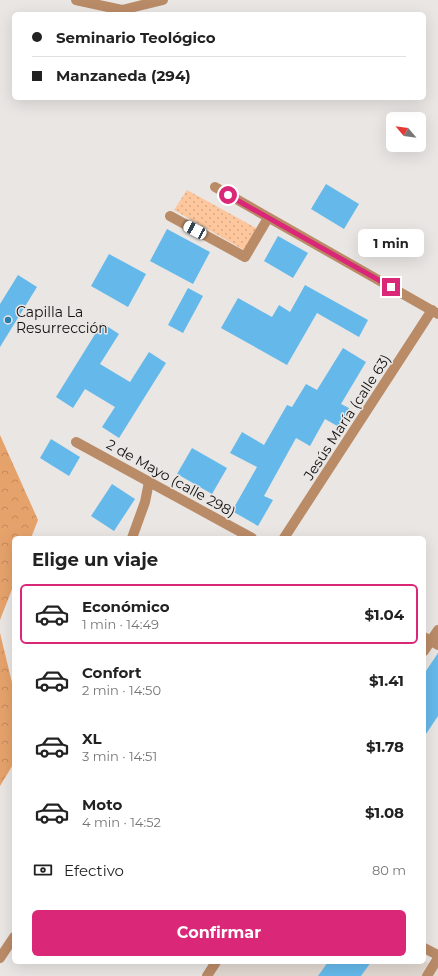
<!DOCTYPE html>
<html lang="es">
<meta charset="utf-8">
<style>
body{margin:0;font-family:Montserrat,sans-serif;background:#f2f2f2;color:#222;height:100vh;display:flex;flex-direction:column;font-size:15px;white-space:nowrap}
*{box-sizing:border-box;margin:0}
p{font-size:13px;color:#767676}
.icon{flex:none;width:22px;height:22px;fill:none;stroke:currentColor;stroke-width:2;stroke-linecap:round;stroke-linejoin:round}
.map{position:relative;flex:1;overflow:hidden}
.drawer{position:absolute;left:12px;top:536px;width:414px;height:428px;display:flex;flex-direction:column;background:#fff;border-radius:6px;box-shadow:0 4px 16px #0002}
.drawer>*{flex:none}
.banner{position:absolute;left:12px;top:12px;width:414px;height:88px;border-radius:6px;box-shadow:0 4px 16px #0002;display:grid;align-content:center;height:88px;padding:0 20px;background:#fff}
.needle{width:26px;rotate:299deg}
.controls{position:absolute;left:386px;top:112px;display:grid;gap:8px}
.controls a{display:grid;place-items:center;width:40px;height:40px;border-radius:6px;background:#fff;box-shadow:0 4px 16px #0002;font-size:20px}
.end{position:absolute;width:18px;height:18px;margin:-9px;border:5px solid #db2777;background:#fff;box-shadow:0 0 0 2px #fff}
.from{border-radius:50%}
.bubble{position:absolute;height:28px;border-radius:6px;background:#fff;box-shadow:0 4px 16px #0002;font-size:13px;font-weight:700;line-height:28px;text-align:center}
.car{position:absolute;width:12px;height:24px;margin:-12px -6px;border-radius:5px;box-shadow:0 0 3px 1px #0007;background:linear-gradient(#fff 24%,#345 0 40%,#fff 0 76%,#345 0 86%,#fff 0)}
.banner b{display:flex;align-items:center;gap:14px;height:38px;font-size:15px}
.banner b+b{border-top:1px solid #e0e0e0}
.banner i{width:10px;height:10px;background:#222}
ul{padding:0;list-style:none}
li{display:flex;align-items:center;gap:12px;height:60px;margin:0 8px 6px;padding:0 12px;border:2px solid transparent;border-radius:6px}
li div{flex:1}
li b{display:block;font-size:15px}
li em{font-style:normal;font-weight:700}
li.current{border-color:#db2777}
li>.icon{width:36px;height:36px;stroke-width:1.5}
h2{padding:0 20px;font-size:18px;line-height:48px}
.pay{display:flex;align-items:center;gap:10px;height:44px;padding:0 20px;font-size:15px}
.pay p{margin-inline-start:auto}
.cta{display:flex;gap:8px;margin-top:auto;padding:8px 20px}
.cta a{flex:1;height:46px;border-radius:6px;background:#db2777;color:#fff;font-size:16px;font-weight:700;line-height:46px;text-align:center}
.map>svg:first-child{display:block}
.built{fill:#e1d8d1}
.forest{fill:url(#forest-crowns)}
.garden{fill:url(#garden-dots)}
.building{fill:#65b9ea}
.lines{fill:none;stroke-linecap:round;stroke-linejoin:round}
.minor{stroke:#ba8b67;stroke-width:10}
.route{stroke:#db2777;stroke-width:5}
.poi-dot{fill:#2680ae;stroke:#e9e6e4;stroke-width:1.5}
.labels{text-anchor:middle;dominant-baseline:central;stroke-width:3;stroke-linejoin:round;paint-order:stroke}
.poi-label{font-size:14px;fill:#121110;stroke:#e9e6e4;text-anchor:start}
.street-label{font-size:14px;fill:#121110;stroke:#e9e6e4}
</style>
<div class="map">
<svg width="438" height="976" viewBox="0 0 438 976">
<defs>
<pattern id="forest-crowns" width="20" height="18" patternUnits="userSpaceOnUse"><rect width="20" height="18" fill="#e6a26b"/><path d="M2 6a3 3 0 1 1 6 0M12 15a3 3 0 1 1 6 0" fill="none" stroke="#c48a5c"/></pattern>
<pattern id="garden-dots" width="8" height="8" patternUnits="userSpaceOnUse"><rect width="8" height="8" fill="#fdc69c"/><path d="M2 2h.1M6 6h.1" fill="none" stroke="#d8a985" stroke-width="1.8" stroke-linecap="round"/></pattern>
</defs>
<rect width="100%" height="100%" fill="#e9e6e4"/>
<path class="built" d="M424,961L438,968V976H213L222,962H424Z"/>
<g class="forest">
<path d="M0,435L38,520L31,538H14V584L0,620Z"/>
<path d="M0,633L14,691V763L0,786Z"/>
</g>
<path class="garden" d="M187,190L258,229L244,250L174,210Z"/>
<g class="building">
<path d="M326,184L359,204L344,229L311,209Z"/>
<path d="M167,229L210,252L193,284L150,261Z"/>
<path d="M278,236L308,253L293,278L264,261Z"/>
<path d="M109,254L146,274L128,307L91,286Z"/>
<path d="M18,275L37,287L0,347V304Z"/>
<path d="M305,285L368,320L359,337L317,313L287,365L221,328L238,298L272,317L279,305L290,312Z"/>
<path d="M188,288L203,296L183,333L168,325Z"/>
<path d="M102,323L119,334L100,364L130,382L149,352L166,363L119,438L102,427L115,407L85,389L73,408L56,397Z"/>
<path d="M343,348L366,362L341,404L349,408L339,427L325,419L310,446L296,438L264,496L273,500L258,526L232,511L257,467L230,453L242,432L264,445L287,405L292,407L306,384L317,390Z"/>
<path d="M51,439L80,457L69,476L40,458Z"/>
<path d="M192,448L227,468L212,494L177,474Z"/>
<path d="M112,484L135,499L114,531L91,516Z"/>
<path d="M438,653V716L424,737V674Z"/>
<path d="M328,962H371L361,976H318Z"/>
</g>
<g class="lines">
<g class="minor">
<path d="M76,0L122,10L163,0"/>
<path d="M215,187L438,314"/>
<path d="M170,216L245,257L268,218"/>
<path d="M76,442L252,538"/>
<path d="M132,538L145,502L149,482"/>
<path d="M284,538L432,310"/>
<path d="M424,637L438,645"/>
<path d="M424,651L438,630"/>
<path d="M424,948L438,955"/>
<path d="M0,958L14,937"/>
<path d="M207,976L216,962"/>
<path d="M427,976L438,958"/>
</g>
</g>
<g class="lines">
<path class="route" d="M228,195L391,287"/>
</g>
<circle class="poi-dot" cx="8" cy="320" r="4"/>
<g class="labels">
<g class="poi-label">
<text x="16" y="312">Capilla La<tspan x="16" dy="16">Resurrección</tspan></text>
</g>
<g class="street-label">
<text transform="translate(347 417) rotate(-57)">Jesús María (calle 63)</text>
<text transform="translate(171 478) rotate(29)">2 de Mayo (calle 298)</text>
</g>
</g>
</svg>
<div class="controls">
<a><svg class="needle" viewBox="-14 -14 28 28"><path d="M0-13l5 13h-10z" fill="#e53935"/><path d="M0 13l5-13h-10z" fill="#767676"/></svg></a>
</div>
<i class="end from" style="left:228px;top:195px"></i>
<i class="end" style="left:391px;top:287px"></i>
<div class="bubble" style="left:358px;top:229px;width:66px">1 min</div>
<i class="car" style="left:195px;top:230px;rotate:298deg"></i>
<div class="banner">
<b><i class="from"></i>Seminario Teológico</b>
<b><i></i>Manzaneda (294)</b>
</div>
<section class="drawer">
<h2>Elige un viaje</h2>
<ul>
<li class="current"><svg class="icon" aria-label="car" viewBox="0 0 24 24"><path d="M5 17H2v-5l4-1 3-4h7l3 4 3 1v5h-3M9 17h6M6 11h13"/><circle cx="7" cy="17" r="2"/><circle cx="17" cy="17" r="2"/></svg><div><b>Económico</b><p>1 min · 14:49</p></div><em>$1.04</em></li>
<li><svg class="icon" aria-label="car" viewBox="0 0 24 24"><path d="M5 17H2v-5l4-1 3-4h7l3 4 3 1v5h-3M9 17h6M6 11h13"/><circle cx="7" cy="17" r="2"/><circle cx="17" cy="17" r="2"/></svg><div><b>Confort</b><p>2 min · 14:50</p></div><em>$1.41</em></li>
<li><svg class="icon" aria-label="car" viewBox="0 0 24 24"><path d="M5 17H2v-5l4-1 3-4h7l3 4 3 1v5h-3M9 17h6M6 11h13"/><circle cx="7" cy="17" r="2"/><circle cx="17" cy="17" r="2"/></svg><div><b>XL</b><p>3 min · 14:51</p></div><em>$1.78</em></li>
<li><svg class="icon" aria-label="car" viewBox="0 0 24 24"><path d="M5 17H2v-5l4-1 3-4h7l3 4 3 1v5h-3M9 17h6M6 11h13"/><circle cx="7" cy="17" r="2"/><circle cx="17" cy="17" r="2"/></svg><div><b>Moto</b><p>4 min · 14:52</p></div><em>$1.08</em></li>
</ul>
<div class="pay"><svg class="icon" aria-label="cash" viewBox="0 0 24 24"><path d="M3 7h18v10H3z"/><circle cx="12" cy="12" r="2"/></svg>Efectivo<p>80 m</p></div>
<div class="cta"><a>Confirmar</a></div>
</section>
</div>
